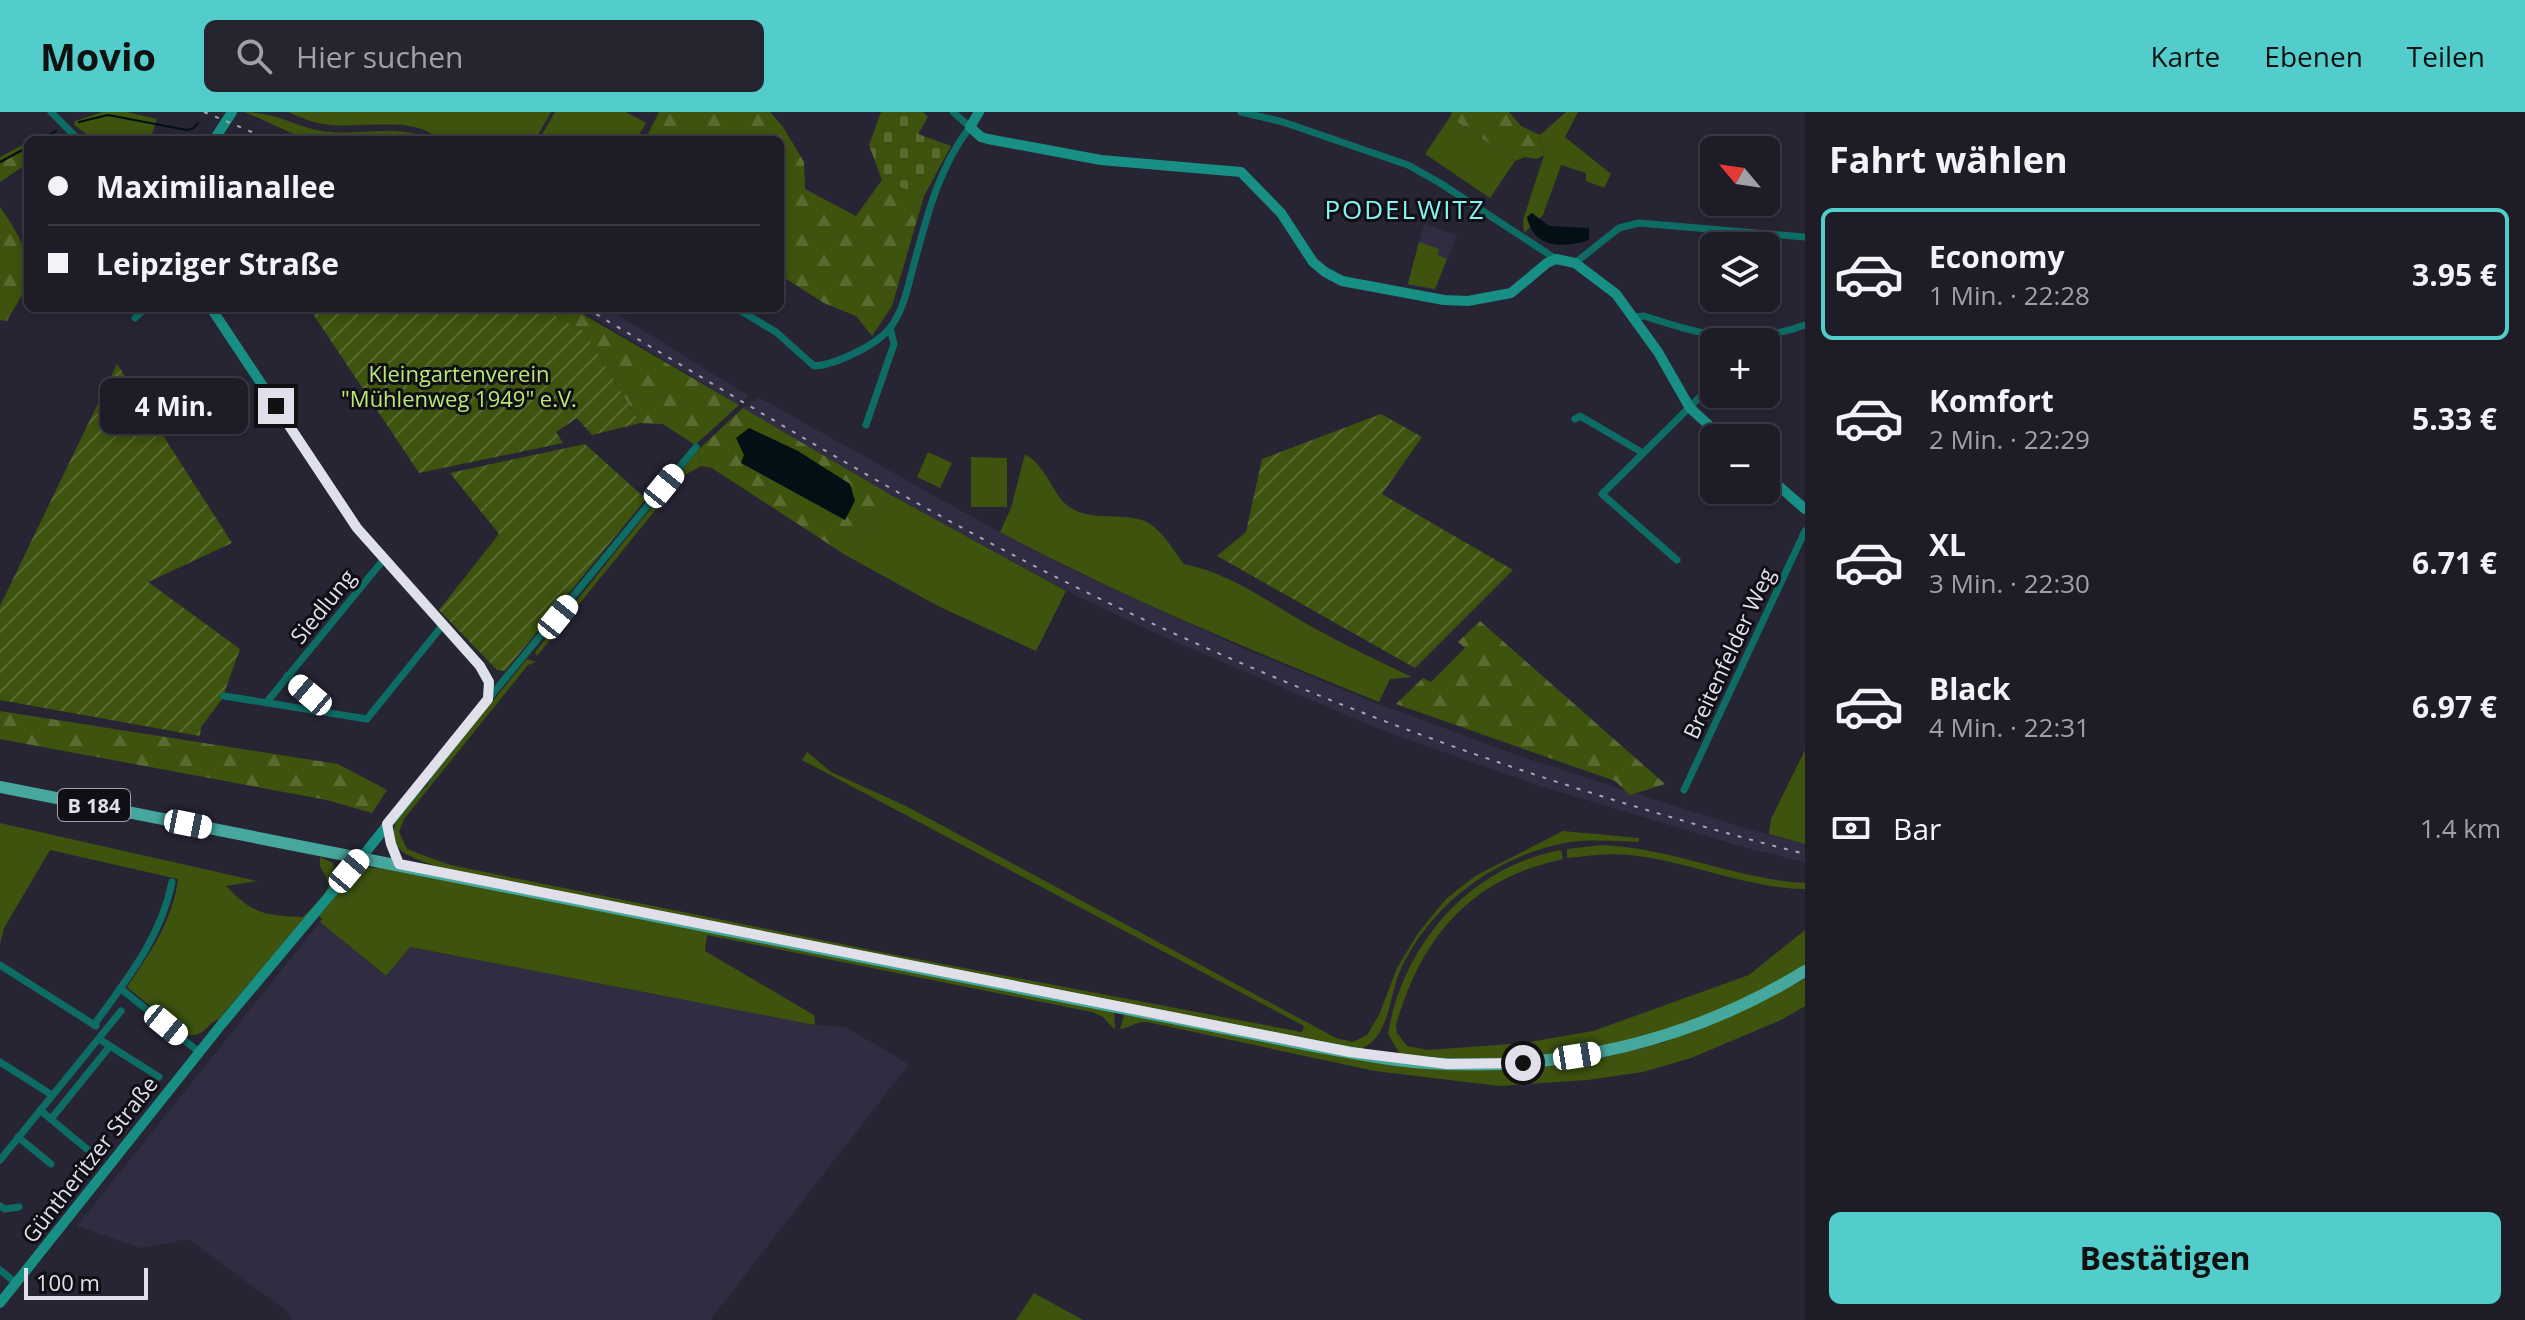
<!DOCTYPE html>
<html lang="de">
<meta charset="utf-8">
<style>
body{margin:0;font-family:"Open Sans",sans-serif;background:#25252f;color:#f1f3f6;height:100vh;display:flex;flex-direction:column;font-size:30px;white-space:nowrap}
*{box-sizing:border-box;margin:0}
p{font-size:26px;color:#a0a1a7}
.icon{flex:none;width:44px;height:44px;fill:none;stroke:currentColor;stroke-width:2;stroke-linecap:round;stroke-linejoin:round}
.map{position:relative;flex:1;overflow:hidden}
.details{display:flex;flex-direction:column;background:#1d1c27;width:720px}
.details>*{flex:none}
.banner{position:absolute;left:24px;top:24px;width:760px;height:176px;border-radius:12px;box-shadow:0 4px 12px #0003,0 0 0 2px #3b3a44;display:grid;align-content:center;height:176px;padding:0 24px;background:#1d1c27}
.needle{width:52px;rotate:299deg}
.tools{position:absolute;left:1700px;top:24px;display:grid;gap:16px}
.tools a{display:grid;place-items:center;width:80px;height:80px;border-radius:12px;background:#1d1c27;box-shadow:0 4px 12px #0003,0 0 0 2px #3b3a44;font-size:40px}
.scale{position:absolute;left:24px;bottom:20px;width:124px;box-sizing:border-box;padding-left:8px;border:4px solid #e0dfea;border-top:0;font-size:22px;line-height:28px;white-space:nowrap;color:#e0dfea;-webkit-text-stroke:6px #100f16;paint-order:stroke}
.end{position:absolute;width:36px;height:36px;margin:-18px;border:10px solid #e0dfea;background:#111;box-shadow:0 0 0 4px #111}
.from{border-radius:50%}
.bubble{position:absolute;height:56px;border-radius:12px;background:#1d1c27;box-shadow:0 4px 12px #0003,0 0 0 2px #3b3a44;font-size:26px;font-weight:700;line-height:56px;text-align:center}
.car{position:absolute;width:24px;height:48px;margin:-24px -12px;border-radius:10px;box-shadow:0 0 6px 2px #0007;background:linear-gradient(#fff 24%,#345 0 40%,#fff 0 76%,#345 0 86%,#fff 0)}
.banner b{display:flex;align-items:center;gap:28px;height:76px;font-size:30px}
.banner b+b{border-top:2px solid #3b3a44}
.banner i{width:20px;height:20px;background:#f1f3f6}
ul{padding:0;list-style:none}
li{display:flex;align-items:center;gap:24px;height:132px;margin:0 16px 12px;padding:0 8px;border:4px solid transparent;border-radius:12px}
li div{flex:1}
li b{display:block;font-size:30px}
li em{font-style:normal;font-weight:700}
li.selected{border-color:#52cdcc}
li>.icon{width:72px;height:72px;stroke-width:1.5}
h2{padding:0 24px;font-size:36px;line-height:96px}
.pay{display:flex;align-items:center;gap:20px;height:88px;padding:0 24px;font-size:30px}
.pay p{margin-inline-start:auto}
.primary-button{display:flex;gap:16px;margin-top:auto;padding:16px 24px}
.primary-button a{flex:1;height:92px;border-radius:12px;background:#52cdcc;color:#111;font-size:32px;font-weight:700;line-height:92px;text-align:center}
header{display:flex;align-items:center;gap:48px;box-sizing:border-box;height:112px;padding:0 40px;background:#52cdcc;color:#111}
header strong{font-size:38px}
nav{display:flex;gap:44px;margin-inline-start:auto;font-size:28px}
.search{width:560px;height:72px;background:#25252f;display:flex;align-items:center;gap:20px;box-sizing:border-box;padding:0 28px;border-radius:12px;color:#a0a1a7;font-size:30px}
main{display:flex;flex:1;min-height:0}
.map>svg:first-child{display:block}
.built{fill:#302d43}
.grass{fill:#3d530e}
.forest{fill:url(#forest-firs)}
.cemetery{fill:url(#cemetery-stones)}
.garden{fill:url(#garden-furrows)}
.water{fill:#020f15}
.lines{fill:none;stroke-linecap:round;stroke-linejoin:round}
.stream{stroke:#020f15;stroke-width:2}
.street{stroke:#0d6d65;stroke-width:7}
.secondary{stroke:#188f85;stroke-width:10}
.primary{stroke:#46a79d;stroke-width:12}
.rail{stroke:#a6a5b1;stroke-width:2;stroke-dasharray:4 8;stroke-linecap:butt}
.route{stroke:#e0dfea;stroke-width:10}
.labels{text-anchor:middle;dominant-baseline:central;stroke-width:6;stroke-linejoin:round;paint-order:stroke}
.shield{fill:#100f16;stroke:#a2a1aa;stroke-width:2}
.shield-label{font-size:20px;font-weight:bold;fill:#e0dfea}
.park-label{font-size:22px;fill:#bbe774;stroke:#100f16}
.street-label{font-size:22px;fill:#e0dfea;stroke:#100f16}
.quarter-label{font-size:26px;letter-spacing:2px;fill:#88f4f2;stroke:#100f16}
</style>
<header>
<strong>Movio</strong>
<div class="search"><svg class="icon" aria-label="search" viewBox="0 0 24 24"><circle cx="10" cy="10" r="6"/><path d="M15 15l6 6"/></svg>Hier suchen</div>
<nav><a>Karte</a><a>Ebenen</a><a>Teilen</a></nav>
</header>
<main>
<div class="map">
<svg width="1805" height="1208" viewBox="0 0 1805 1208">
<defs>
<pattern id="forest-firs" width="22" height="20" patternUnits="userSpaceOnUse" patternTransform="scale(2)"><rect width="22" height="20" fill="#3d530e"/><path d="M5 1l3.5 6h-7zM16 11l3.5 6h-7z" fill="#596b31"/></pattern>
<pattern id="cemetery-stones" width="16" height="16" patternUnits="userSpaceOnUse" patternTransform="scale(2)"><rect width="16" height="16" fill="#3d530e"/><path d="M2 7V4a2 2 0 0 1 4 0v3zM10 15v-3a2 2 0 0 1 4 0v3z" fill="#596b31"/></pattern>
<pattern id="garden-furrows" width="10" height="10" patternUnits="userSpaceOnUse" patternTransform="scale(2)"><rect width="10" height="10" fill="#3d530e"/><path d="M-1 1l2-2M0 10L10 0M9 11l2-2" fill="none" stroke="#596b31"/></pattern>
</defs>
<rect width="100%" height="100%" fill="#272534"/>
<g class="built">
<path d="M1424,112L1457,123L1435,178L1407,173Z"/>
<path d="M578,196H607L749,284L738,292Z"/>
<path d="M758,285L994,417L1069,456L1240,535L1373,590L1528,647L1744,716L1805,732V750L1739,734L1537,673L1381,618L1157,522L1063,477L891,383L743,296Z"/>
<path d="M320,810L385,864L410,835L815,913L845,915L909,952L710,1208H293L283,1196L188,1127L141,1136L77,1114Z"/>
</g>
<g class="grass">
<path d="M102,0H127L157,7L150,28H95L74,13L75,9Z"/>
<path d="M245,0C273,0 291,12 317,18C353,27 397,9 429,28H307Z"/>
<path d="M288,0H551L535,28H441C408,0 357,20 318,11C308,9 298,4 288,0Z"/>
<path d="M555,0H626L646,11L636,28H539Z"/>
<path d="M1566,0H1578L1565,25L1611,62L1604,76L1586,69V61L1561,53L1543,103L1524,121L1523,108L1544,43L1540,23Z"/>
<path d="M1450,5L1515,49L1490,86L1425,42Z"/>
<path d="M1419,130L1439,137L1438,143L1447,147L1435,177L1408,172Z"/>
<path d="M698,338L701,354L683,364L537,544L535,540Z"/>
<path d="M928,340L952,351L940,376L917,365Z"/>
<path d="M1025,342C1049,357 1052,382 1068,394C1090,411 1122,399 1147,410C1163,419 1173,438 1184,452C1230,461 1272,492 1312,515C1345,533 1378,549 1412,565L1390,567L1379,590C1251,538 1122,485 1000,420L1011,396Z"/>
<path d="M971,345L1007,346V395H971Z"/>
<path d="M891,383L1066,479L1036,539L938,494L847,444Z"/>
<path d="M527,547L536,550L528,553L404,707L399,720L407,737L447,752L475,758L896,843L1302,920L1304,914L802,648L807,640L831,660L906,694L1336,926L1353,930L1367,923L1379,903L1397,856L1418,821L1446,787L1475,764L1563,719L1639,726V730C1614,729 1589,727 1565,731C1495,744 1429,794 1400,859C1389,884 1389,929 1359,937L446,757C396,742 371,731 417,683C424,676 429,673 432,663Z"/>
<path d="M1805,638V732L1769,722L1771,707Z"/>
<path d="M0,711L257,769L226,774C253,802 265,804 303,805C312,795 327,784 329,771L320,754V745L333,751L336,766L329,778L219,907C205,912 207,925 186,923L127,875C150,841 173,808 178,767L50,738L4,816L0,832Z"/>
<path d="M1602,733C1672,736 1736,767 1805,771V777C1745,776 1689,749 1629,743C1608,741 1588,744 1567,746V737Z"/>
<path d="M1561,738L1563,747C1470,767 1422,824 1396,913L1397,921L1407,934L1428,938L1524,931L1593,919L1749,863L1805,818V855L1761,881L1658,923L1549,945L1468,949L1400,942L1388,922C1403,833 1469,755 1561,738Z"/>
<path d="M363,756H380L471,773L1114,899L1115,917H1120L1125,901L1495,958L1522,957L1598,947L1662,931L1745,898L1805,867V894L1781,908L1691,946L1643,960L1587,968L1499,974L1375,959L1147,910C1135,909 1126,919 1114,917L1103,905L1092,900L707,823L705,839L814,903L815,913L410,835L386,864L320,810L322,807L319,804L355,761Z"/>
<path d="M1034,1181L1083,1208H1016Z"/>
</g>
<g class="forest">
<path d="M659,0H770L783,15L804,50L805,77L856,104L882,68L924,84L892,194L872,224L856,204L824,191L780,163V28H645Z"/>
<path d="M1452,0H1509L1521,14L1540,23L1544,43L1537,47L1525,45L1515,49L1450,5Z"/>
<path d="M28,30V51L0,70V45Z"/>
<path d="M0,95C13,113 33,144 28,168C25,181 13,197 7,209L0,208Z"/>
<path d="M542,196H572L739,293L695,333L663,312L640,311L584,219Z"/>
<path d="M743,296L891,383L847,444L712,356L701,354L698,338Z"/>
<path d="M1480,509L1665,672L1630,683L1615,669L1396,592L1423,566L1431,570L1465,536L1458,530Z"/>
<path d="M0,599L338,652L387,678L372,701L327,688L0,627Z"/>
</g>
<path class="cemetery" d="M881,0H923L928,5L918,22L951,34L924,84L882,68L869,33Z"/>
<g class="garden">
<path d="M309,196H542L584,219L640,311L592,323L577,306L556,320L563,331L419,361Z"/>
<path d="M117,252L232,431L148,470L240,537L222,587L201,615L200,624L0,588V494Z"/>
<path d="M1381,302L1422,325L1382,382L1513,458L1415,556L1217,444L1246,420L1262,347Z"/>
<path d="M585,332L646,387L505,559L497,558L439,498L499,422L450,361Z"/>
</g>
<g class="water">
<path d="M1532,101L1549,114L1589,116V128C1563,136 1534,137 1527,105Z"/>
<path d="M749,316L798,339L850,372L855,389L845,408L741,351L744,343L736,326Z"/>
</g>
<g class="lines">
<g class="stream">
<path d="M79,10L108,3L187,18L194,16L198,11"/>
<path d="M40,28L56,19"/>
<path d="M0,50L28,35"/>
</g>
<g class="street">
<path d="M51,0L79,28"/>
<path d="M1241,0L1283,10L1408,53L1440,71L1556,147"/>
<path d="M1575,151L1619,116L1639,111L1805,125"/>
<path d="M736,196L776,220L814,254C835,253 877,233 890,216C904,198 908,173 914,152C927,104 939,55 970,15L953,0"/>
<path d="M1635,205L1644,204C1703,223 1744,235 1805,213"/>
<path d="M135,206L146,196"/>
<path d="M1575,307L1580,304L1643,341"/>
<path d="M866,313L894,232L890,216"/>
<path d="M1677,448L1602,382L1714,271"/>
<path d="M287,564L330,601"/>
<path d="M224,584L367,607L442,514"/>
<path d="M489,586L696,335"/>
<path d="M266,591L384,447"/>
<path d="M1684,678L1805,419"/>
<path d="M0,853L96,914"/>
<path d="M120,876L199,940"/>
<path d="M94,913C126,868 161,826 172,770"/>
<path d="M99,927L159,965"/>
<path d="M0,950L52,983"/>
<path d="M40,998L88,1038"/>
<path d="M51,1007L110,934"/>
<path d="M18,1025L51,1052"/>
<path d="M0,1048L121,899"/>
<path d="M0,1094L5,1097L19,1095"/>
<path d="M0,1158L16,1171"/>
</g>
<g class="secondary">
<path d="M979,0L970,15L981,25L988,27L1101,48L1241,60L1281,101L1313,150L1325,160L1342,169L1444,188L1468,189L1511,181L1547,151L1556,147L1575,151L1616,182L1658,240L1690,296L1723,326"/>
<path d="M214,28L232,0"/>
<path d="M1766,363L1805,397"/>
<path d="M387,712L391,732L399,752"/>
<path d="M0,1191L221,913L361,746L488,587L489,570L480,554L357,416L211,196"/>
</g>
<path class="primary" d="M0,675L1319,935C1355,941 1391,949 1427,951C1560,960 1692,929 1805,859"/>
<g class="rail">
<path d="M204,0L271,28"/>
<path d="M586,196C750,294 913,395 1084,479C1315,592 1556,678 1805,742"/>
</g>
</g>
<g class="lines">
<path class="route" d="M276,294L357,416L480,554L489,570L488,587L387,712L391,732L399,752L1350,940L1447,952L1523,951"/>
</g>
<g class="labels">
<rect class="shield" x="58" y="677" width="72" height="32" rx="6"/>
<g class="shield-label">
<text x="94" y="693">B 184</text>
</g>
<g class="park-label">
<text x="459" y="261">Kleingartenverein<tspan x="459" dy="25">"Mühlenweg 1949" e.V.</tspan></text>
</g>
<g class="street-label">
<text transform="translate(322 494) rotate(-51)">Siedlung</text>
<text transform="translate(1728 541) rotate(-65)">Breitenfelder Weg</text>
<text transform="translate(89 1047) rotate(-52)">Güntheritzer Straße</text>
</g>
<g class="quarter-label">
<text x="1405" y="97">PODELWITZ</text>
</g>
</g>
</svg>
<div class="tools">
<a><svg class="needle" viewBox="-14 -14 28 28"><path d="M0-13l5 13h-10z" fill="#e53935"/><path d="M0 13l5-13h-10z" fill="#a0a1a7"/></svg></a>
<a><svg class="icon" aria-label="layers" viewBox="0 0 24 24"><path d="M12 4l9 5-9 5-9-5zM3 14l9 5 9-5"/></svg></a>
<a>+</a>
<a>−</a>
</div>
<div class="scale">100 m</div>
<i class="end from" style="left:1523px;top:951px"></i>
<i class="end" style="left:276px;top:294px"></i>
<div class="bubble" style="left:100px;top:266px;width:148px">4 Min.</div>
<i class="car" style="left:664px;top:374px;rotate:39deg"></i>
<i class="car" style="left:558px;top:505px;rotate:39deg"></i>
<i class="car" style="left:310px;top:583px;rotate:310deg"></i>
<i class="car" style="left:188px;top:712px;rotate:101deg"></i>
<i class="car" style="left:349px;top:759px;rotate:40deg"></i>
<i class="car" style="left:166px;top:913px;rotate:129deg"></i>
<i class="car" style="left:1577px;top:944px;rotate:81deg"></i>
<div class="banner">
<b><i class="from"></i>Maximilianallee</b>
<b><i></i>Leipziger Straße</b>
</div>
</div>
<section class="details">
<h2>Fahrt wählen</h2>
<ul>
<li class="selected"><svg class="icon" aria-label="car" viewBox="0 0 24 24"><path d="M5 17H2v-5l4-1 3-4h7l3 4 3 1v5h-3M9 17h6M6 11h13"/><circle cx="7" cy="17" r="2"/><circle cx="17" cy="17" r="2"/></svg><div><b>Economy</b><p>1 Min. · 22:28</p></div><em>3.95 €</em></li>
<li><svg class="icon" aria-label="car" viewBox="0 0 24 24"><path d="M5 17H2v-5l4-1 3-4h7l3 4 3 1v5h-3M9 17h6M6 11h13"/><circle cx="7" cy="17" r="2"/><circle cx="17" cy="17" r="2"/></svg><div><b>Komfort</b><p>2 Min. · 22:29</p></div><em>5.33 €</em></li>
<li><svg class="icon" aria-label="car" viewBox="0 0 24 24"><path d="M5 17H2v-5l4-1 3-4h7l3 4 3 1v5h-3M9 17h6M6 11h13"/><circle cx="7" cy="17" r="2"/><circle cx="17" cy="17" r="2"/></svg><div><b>XL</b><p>3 Min. · 22:30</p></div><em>6.71 €</em></li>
<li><svg class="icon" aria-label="car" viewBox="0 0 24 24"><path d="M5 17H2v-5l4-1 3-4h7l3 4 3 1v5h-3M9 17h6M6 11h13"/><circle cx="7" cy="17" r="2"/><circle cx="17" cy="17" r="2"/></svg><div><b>Black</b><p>4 Min. · 22:31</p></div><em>6.97 €</em></li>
</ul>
<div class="pay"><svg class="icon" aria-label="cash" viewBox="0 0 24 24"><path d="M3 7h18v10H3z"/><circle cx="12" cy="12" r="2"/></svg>Bar<p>1.4 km</p></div>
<div class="primary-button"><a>Bestätigen</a></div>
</section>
</main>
